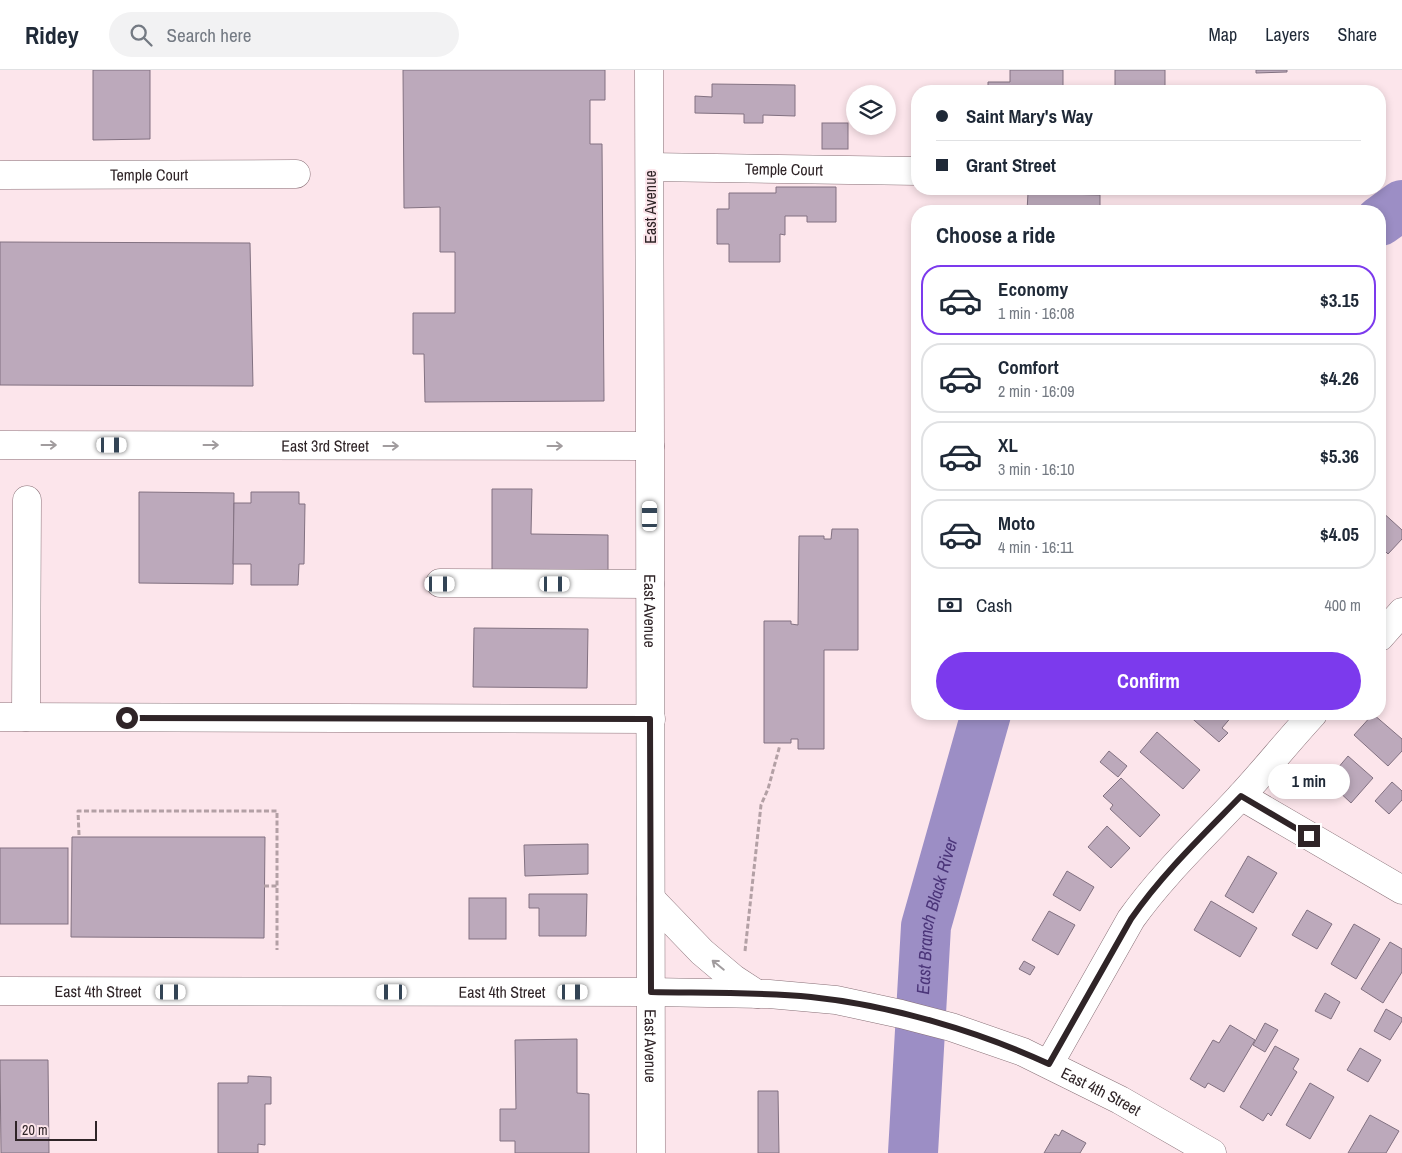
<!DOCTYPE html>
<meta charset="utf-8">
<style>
body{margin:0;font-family:"Archivo Narrow",sans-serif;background:#f2f2f3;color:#1f2937;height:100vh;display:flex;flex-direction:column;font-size:19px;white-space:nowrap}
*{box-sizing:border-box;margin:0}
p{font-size:16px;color:#747a83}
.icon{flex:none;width:28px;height:28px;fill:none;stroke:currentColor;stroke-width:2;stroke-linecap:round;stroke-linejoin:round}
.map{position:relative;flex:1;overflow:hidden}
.details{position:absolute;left:911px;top:135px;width:475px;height:515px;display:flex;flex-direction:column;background:#fff;border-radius:20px;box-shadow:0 2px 8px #0003}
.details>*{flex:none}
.guide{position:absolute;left:911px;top:15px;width:475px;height:110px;border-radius:20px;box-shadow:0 2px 8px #0003;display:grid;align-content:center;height:110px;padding:0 25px;background:#fff}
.tools{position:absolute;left:846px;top:15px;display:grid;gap:10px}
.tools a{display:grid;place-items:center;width:50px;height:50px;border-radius:50%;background:#fff;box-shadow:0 2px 8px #0003;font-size:25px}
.scale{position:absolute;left:15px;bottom:12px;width:82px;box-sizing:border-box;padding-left:5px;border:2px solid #2f2427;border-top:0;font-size:14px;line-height:18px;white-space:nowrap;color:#2f2427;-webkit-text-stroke:4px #fce5eb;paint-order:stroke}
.end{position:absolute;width:22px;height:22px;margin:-11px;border:6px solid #2f2427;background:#fff;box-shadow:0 0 0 2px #fff}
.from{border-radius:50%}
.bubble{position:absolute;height:35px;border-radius:18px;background:#fff;box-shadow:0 2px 8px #0003;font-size:16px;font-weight:700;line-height:35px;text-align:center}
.car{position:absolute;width:15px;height:30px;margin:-15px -8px;border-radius:6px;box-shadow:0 0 4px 1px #0007;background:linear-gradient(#fff 24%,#345 0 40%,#fff 0 76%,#345 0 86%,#fff 0)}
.guide b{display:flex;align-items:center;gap:18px;height:48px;font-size:19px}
.guide b+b{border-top:1px solid #e0e1e3}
.guide i{width:12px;height:12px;background:#1f2937}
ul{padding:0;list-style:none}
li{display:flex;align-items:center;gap:15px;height:70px;margin:0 10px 8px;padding:0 15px;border:2px solid #e0e1e3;border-radius:20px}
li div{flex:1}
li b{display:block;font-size:19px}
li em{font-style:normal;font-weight:700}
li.active{border-color:#7c3aed}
li>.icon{width:45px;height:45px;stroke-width:1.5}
h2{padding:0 25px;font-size:22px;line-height:60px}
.pay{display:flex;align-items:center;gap:12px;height:55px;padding:0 25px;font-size:19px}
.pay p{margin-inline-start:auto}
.action{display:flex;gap:10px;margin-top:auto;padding:10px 25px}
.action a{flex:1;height:58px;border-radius:30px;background:#7c3aed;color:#fff;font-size:20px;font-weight:700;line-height:58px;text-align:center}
header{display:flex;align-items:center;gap:30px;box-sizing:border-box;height:70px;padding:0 25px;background:#fff;border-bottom:1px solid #e0e1e3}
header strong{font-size:24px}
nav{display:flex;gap:28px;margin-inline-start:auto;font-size:18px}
.search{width:350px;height:45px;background:#f2f2f3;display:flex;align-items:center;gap:12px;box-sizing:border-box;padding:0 18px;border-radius:28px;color:#747a83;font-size:19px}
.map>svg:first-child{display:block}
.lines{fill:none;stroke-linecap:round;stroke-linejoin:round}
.river{stroke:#9c8ec5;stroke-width:50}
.building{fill:#bca9bb;stroke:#827181}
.minor-casing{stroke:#887077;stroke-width:29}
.major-casing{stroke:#887077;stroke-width:29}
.path{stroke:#b3a0a5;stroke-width:3;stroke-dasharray:5 2.5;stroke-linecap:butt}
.minor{stroke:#fff;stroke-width:28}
.major{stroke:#fff;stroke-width:28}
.oneway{stroke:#a19c9e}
.route{stroke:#2f2427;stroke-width:6}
.labels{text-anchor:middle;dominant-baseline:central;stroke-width:4;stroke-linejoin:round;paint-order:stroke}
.street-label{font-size:16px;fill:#2f2427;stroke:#fce5eb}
.water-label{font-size:18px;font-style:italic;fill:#4b3579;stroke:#fce5eb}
</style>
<header>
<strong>Ridey</strong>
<div class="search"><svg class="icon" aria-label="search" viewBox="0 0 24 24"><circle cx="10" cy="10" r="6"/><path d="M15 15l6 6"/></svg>Search here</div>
<nav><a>Map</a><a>Layers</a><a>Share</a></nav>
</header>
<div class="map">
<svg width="1402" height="1083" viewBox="0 0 1402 1083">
<rect width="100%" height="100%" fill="#fce5eb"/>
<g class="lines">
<g class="river">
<path d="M1380,151L1402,135"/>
<path id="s1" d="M913,1083L926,856L986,644"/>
</g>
</g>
<g class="building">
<path d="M93,0H150V69L93,70Z"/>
<path d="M403,0H605V30H590V74H602L604,331L425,332L424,284H413V243H455V182H440V137L404,138Z"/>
<path d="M1010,0H1063V21H988V12H1010Z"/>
<rect x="1115" y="0" width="50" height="21"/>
<path d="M1256,0H1287V2L1256,3Z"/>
<path d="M712,14L795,15V46L763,45V53H744V44L695,43V26L712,27Z"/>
<rect x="822" y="53" width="26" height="26"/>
<path d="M776,117H836V152H807V146H785V165L780,164V192H729V174H717V139H729V123H776Z"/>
<path d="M1028,123L1100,125V141H1027Z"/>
<path d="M0,172L250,173L253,316L0,315Z"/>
<path d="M492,419H532L531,464L608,465V505L492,503Z"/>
<path d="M139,422L234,423L233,514L139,513Z"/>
<path d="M251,422H299V434H305L304,494H299L298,515H251V494H233L234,433H251Z"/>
<path d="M1380,440L1402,460V469L1388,484L1380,476Z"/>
<path d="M832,459H858V580H824V679H798V669H791V673H764V551H791V554L798,555L799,466H824V469H831Z"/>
<path d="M474,558L588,559L587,618L473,617Z"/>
<path d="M1187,644H1232L1233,645L1222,658L1228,663L1219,672Z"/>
<path d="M1373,644L1402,669V681L1388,696L1354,665Z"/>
<path d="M1157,662L1200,700L1183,719L1140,682Z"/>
<path d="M1109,681L1127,696L1118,707L1100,692Z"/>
<path d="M1348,686L1373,708L1351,733L1334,717L1339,711L1332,705Z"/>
<path d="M1121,708L1160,745L1140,767L1110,739L1113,735L1103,726Z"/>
<path d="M1392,712L1402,721V730L1389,744L1375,731Z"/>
<path d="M1107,756L1130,778L1111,798L1088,777Z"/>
<path d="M72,767H265L264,868L71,867Z"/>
<path d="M588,774V804L525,806L524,775Z"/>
<rect x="0" y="778" width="68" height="76"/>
<path d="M1248,786L1277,803L1253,843L1225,826Z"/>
<path d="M1067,801L1094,817L1080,841L1053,825Z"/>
<path d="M529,824H587L586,866H539V838H529Z"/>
<rect x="469" y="828" width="37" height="41"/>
<path d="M1211,831L1257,858L1240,887L1194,860Z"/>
<path d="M1307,840L1332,854L1317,879L1292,865Z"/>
<path d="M1049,841L1075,855L1058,885L1032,870Z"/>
<path d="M1354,854L1380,869L1356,909L1331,894Z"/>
<path d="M1390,872L1402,879V902L1383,933L1361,919Z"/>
<path d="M1024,891L1035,897L1030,905L1019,899Z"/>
<path d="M1325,923L1340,932L1331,949L1315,941Z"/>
<path d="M1386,939L1402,948V951L1390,970L1374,961Z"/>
<path d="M1265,953L1278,960L1265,982L1253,975Z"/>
<path d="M1230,955L1255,970L1224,1022L1208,1013L1205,1018L1190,1009L1213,970L1219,973Z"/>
<path d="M577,969V1023L589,1024V1083H515V1071H500V1039H516L515,970Z"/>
<path d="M1275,976L1299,989L1293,999L1297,1002L1271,1046L1268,1043L1263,1051L1240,1037Z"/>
<path d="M1360,978L1381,990L1368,1012L1347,1000Z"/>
<path d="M0,990H48L49,1083H1Z"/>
<path d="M248,1006L271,1007V1034H265V1075L258,1074V1083H218V1013H248Z"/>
<path d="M1310,1013L1334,1027L1310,1069L1286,1055Z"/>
<path d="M758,1021H778L779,1083H758Z"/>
<path d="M1370,1045L1399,1061L1386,1083H1348Z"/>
<path d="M1062,1060L1086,1073L1080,1083H1044L1055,1064L1059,1066Z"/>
</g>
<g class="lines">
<g class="minor-casing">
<g id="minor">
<path id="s2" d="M650,97L918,101"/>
<path id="s3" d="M0,105L296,104"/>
<path id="s4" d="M650,376L651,1083"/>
<path d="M440,513L650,514"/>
<path d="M1380,567L1402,542"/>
<path d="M0,647L651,649"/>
<path d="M26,647L27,430"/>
<path d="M1241,726L1402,820"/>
<path d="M651,829L702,882L734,909L757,924"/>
<path id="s5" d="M0,921L651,922L769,924L836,930L901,944L951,957L1023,982L1120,1030L1212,1083"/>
<path d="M1049,994L1131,849C1163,804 1203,767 1240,727C1265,700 1288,671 1313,644"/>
</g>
</g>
<g class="major-casing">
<g id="major">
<path id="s6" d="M0,375L650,376L649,0"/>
</g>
</g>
<g class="path">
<path d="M79,765L78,741H277V880"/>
<path d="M264,816H277"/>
<path d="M745,881L761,735L768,719L780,675"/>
</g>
<use href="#minor" class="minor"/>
<use href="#major" class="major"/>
</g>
<defs><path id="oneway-shaft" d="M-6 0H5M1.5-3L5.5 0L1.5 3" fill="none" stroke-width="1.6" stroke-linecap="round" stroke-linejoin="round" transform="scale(1.25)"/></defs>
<g class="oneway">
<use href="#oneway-shaft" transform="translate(49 375)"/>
<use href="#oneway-shaft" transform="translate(211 375)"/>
<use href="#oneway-shaft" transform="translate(391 376)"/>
<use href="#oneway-shaft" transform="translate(555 376)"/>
<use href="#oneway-shaft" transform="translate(718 895) rotate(-141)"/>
</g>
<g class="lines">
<path class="route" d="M127,648L650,649L651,922C704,923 758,922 811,927C889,935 978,961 1049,994L1131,849C1162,804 1203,765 1241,726L1309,766"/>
</g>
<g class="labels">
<g class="street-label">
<text stroke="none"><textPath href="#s2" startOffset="134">Temple Court</textPath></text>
<text stroke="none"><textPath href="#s3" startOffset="149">Temple Court</textPath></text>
<text transform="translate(650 137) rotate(-90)">East Avenue</text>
<text stroke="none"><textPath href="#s6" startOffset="325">East 3rd Street</textPath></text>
<text stroke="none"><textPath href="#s4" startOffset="165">East Avenue</textPath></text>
<text stroke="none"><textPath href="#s5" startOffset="98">East 4th Street</textPath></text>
<text stroke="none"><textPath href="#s5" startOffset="502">East 4th Street</textPath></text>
<text stroke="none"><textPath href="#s4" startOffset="600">East Avenue</textPath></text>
<text stroke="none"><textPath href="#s5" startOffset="1118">East 4th Street</textPath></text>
</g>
<g class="water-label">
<text stroke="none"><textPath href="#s1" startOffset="239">East Branch Black River</textPath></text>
</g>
</g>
</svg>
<div class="tools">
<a><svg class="icon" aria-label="layers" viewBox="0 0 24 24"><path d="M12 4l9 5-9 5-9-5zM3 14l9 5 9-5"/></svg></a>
</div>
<div class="scale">20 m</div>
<i class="end from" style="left:127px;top:648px"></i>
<i class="end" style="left:1309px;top:766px"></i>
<div class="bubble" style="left:1268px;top:694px;width:82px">1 min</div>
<i class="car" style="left:112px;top:375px;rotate:90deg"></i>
<i class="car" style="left:650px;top:446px;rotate:0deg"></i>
<i class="car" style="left:440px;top:514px;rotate:90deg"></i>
<i class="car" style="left:555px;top:514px;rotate:90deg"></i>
<i class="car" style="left:171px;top:922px;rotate:90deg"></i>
<i class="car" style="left:392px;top:922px;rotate:270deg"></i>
<i class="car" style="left:573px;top:922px;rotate:90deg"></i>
<div class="guide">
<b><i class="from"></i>Saint Mary's Way</b>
<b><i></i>Grant Street</b>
</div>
<section class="details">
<h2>Choose a ride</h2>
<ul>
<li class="active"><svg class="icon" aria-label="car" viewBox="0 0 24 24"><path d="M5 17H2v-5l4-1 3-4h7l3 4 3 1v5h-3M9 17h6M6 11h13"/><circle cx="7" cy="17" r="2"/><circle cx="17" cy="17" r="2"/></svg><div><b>Economy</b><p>1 min · 16:08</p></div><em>$3.15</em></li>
<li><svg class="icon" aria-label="car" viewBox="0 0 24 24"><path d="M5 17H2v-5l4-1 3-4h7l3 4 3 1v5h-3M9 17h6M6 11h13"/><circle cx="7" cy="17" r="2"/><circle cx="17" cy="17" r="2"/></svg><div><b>Comfort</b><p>2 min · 16:09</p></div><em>$4.26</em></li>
<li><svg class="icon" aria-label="car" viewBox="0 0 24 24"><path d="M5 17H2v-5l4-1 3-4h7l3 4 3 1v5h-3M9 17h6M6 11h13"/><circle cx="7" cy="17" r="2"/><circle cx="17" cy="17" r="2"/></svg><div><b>XL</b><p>3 min · 16:10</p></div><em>$5.36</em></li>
<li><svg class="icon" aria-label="car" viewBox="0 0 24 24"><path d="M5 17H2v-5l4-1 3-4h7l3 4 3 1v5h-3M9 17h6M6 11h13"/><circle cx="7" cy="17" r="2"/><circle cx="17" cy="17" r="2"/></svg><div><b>Moto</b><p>4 min · 16:11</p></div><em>$4.05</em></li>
</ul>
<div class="pay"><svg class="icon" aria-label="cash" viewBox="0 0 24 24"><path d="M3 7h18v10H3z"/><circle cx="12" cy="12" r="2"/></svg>Cash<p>400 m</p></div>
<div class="action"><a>Confirm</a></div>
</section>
</div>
